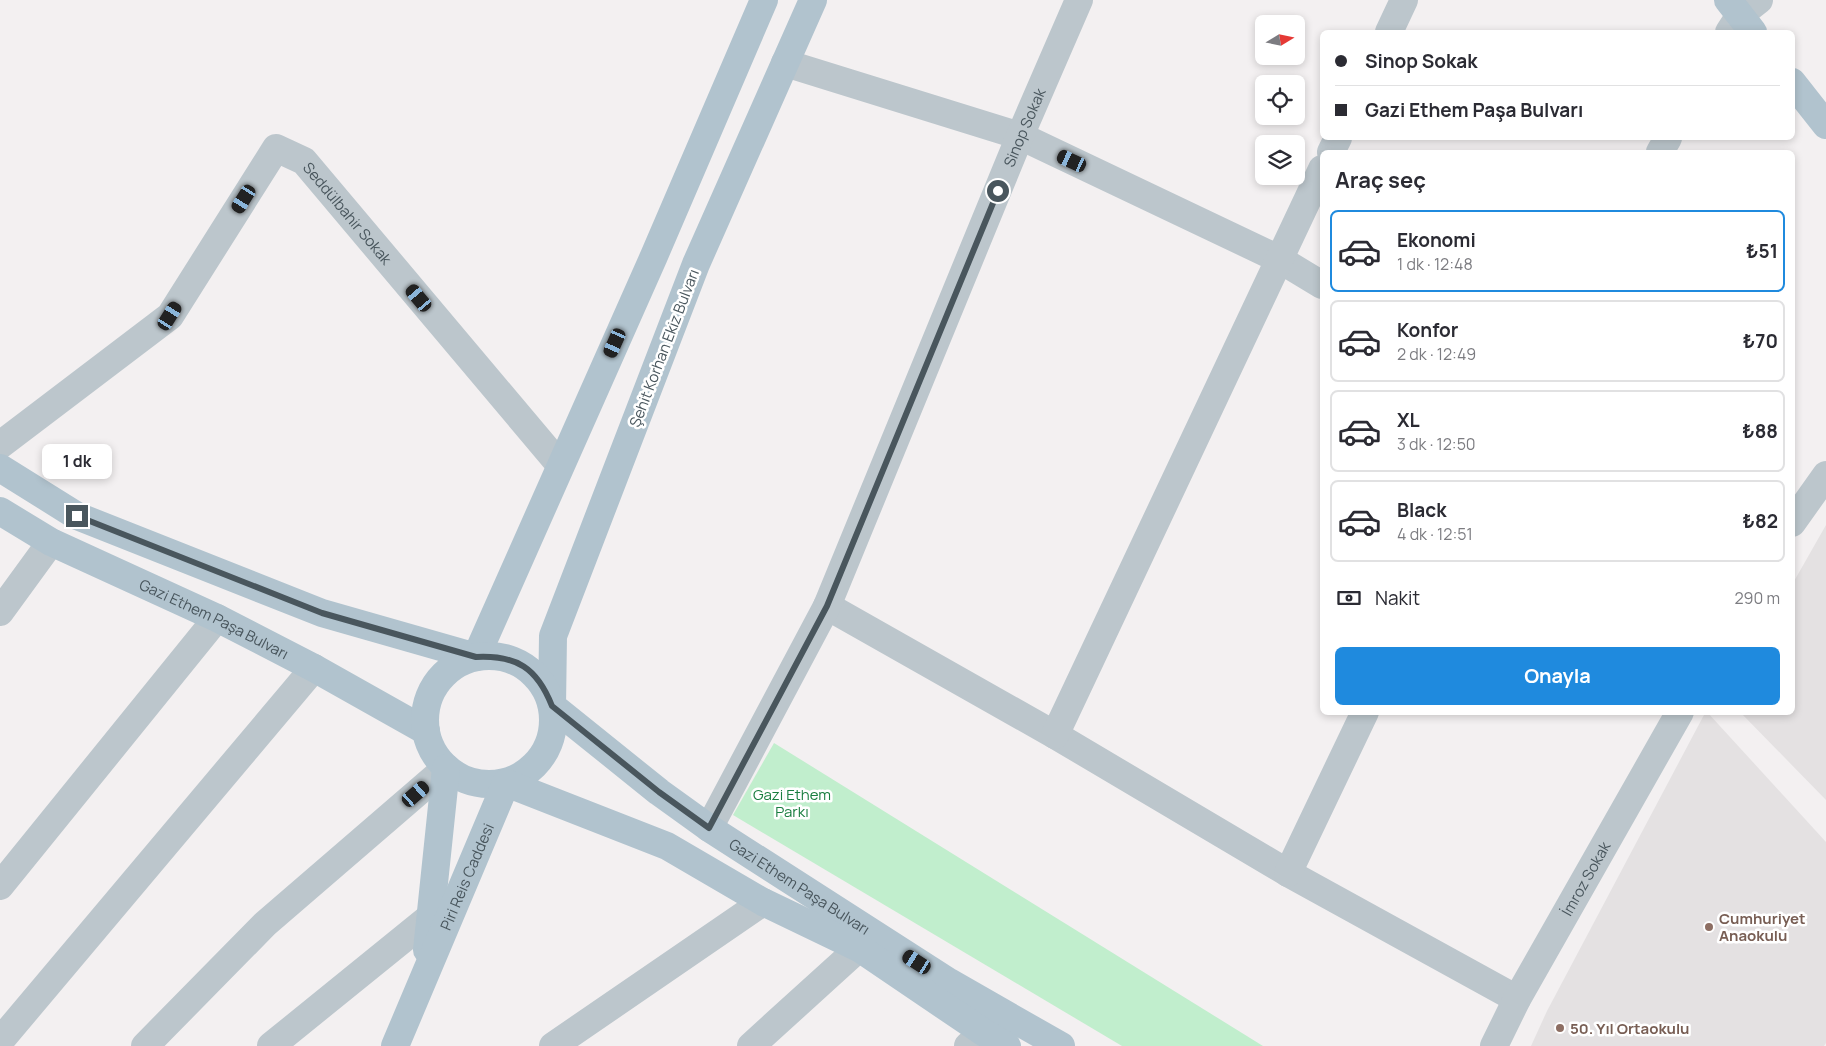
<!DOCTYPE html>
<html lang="tr">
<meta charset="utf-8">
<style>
body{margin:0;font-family:Manrope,sans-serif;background:#f2f2f3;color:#2b2b33;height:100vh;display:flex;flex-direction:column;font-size:19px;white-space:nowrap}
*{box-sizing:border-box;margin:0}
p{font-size:16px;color:#7c7c81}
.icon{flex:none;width:28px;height:28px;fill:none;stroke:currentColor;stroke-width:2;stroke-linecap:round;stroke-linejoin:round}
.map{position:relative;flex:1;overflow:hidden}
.side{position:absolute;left:1320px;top:150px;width:475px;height:565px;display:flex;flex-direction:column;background:#fff;border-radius:8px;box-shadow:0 2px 8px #0003}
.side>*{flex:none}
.guide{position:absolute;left:1320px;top:30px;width:475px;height:110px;border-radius:8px;box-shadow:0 2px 8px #0003;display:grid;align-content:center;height:110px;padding:0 15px;background:#fff}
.needle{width:32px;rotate:80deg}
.controls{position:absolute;left:1255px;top:15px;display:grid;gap:10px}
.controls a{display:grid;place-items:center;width:50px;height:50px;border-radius:8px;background:#fff;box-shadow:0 2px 8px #0003;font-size:25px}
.end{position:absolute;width:22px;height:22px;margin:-11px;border:6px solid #49565d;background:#fff;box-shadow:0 0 0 2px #fff}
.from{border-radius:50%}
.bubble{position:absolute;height:35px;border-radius:8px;background:#fff;box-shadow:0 2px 8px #0003;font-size:16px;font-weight:700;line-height:35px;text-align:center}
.car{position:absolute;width:15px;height:30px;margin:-15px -8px;border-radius:6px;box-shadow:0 0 4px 1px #0007;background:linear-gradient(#222 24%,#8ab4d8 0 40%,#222 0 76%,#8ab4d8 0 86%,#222 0)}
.guide b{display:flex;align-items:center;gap:18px;height:48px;font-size:19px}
.guide b+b{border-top:1px solid #e1e1e2}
.guide i{width:12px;height:12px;background:#2b2b33}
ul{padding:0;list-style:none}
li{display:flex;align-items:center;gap:15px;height:82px;margin:0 10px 8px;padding:0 5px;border:2px solid #e1e1e2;border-radius:8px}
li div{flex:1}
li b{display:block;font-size:19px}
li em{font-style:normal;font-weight:700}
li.on{border-color:#1f8ade}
li>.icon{width:45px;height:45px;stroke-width:1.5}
h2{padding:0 15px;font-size:22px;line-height:60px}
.pay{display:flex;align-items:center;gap:12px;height:55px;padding:0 15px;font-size:19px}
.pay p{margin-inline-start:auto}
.cta{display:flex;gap:10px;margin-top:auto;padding:10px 15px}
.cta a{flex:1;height:58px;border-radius:8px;background:#1f8ade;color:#fff;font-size:20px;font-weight:700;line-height:58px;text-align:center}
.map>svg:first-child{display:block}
.education{fill:#e4e1e2}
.green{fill:#c1eecd}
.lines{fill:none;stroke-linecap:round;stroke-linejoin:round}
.minor{stroke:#bcc6cc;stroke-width:28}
.major{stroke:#b1c3ce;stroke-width:28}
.route{stroke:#49565d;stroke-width:6}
.education-dot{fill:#8d6e63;stroke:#fff;stroke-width:2}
.labels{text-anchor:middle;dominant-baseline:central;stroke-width:5;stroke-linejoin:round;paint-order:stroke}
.street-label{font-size:15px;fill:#49565d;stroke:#fff}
.park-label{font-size:15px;fill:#1a7e40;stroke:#fff}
.education-label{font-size:15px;font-weight:bold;fill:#785e54;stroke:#fff;text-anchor:start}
</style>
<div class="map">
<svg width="1826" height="1046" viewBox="0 0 1826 1046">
<rect width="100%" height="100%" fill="#f3f0f1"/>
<g class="education">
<path d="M1826,525V800L1741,713L1792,712L1793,583Z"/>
<path d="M1705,713H1708L1826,842V1043L1824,1046H1531L1547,1011Z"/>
</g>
<path class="green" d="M774,743L1263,1046H1122L733,815Z"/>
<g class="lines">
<g class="minor">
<path d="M1389,32L1404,0"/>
<path d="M1729,32L1740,15L1759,0"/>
<path d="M785,63L1020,136L1279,259L1322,285"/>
<path d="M1331,152L1338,138"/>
<path d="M1660,152L1668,138"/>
<path id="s1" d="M0,445L170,316L276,148L304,161L560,465"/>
<path d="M1792,523L1826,475"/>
<path d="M827,606L1055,735L1288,873L1517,999"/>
<path d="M0,612L51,542"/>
<path d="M1055,735L1322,169"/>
<path id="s2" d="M709,828L827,606L1020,136L1079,0"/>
<path d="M1288,873L1365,712"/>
<path d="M0,886L217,618"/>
<path d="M0,1041L314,668"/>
<path d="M145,1046L265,924L446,768"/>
<path d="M271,1046L429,918"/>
<path d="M553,1046L763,902"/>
<path d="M751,1046L859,948"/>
<path d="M968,1046L983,1032"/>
<path id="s3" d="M1494,1046L1517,999L1680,712"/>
</g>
<g class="major">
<path id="s4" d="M813,0L696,264L553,636L552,706L659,792L709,828L949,982L1061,1046"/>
<path d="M1728,0L1753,32"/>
<path d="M1792,82L1826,125"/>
<path d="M0,468L77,516L322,613L476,657L654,256L764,0"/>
<path id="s5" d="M0,511L51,542L217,618L314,668L426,731"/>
<circle cx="489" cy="720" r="64"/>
<path d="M427,950L446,768"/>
<path id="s6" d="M395,1046L506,783L667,846L763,902L859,948L983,1032L1007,1046"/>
</g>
</g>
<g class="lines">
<path class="route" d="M77,516L322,613L476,657C517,655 537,668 552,706L659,792L709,828L827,606L998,191"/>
</g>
<g class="education-dot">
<circle cx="1709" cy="927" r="5"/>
<circle cx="1560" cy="1028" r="5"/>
</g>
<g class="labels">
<g class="street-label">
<text stroke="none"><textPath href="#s2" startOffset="769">Sinop Sokak</textPath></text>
<text stroke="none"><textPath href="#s1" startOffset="511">Seddülbahir Sokak</textPath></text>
<text transform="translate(664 348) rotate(-69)">Şehit Korhan Ekiz Bulvarı</text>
<text stroke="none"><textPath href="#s5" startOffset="240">Gazi Ethem Paşa Bulvarı</textPath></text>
<text stroke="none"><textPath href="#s6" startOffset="184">Piri Reis Caddesi</textPath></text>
<text stroke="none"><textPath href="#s3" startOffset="191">İmroz Sokak</textPath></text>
<text stroke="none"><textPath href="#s4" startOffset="1064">Gazi Ethem Paşa Bulvarı</textPath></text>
</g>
<g class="park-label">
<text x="792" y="794">Gazi Ethem<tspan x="792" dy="17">Parkı</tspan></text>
</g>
<g class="education-label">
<text x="1719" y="918">Cumhuriyet<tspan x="1719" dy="17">Anaokulu</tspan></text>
<text x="1570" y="1028">50. Yıl Ortaokulu</text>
</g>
</g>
</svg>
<div class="controls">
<a><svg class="needle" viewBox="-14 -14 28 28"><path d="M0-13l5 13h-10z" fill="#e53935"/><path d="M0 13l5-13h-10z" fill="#7c7c81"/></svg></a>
<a><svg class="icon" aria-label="locate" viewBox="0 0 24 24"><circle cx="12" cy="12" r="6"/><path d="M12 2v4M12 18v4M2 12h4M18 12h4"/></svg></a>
<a><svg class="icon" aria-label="layers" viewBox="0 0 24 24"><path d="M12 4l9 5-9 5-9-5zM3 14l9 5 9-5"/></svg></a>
</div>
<i class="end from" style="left:998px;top:191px"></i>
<i class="end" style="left:77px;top:516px"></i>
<div class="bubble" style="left:42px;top:444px;width:70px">1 dk</div>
<i class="car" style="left:1072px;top:161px;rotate:295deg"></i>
<i class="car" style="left:244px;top:199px;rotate:212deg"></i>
<i class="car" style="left:419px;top:298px;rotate:320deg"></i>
<i class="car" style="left:170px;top:316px;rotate:32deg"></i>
<i class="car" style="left:615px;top:343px;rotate:204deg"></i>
<i class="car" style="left:416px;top:794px;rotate:49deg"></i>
<i class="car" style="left:917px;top:962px;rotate:303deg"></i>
<div class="guide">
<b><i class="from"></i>Sinop Sokak</b>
<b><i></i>Gazi Ethem Paşa Bulvarı</b>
</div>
<section class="side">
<h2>Araç seç</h2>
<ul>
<li class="on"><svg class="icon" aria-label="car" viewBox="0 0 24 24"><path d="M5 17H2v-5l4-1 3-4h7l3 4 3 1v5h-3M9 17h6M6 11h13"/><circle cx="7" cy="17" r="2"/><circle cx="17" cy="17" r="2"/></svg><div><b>Ekonomi</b><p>1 dk · 12:48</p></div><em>₺51</em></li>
<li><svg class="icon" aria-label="car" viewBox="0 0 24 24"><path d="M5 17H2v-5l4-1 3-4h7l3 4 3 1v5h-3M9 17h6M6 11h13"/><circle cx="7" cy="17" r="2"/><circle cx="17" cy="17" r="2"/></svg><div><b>Konfor</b><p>2 dk · 12:49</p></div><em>₺70</em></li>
<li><svg class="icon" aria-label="car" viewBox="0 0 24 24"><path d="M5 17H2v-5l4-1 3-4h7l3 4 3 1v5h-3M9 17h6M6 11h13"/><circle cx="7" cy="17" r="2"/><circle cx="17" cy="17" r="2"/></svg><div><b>XL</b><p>3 dk · 12:50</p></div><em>₺88</em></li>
<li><svg class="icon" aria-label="car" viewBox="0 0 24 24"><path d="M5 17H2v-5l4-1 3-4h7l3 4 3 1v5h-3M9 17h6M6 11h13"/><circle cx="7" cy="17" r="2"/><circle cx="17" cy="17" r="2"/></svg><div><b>Black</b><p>4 dk · 12:51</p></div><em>₺82</em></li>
</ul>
<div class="pay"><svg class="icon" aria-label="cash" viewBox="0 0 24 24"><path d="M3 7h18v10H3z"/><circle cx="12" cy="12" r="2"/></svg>Nakit<p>290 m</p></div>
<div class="cta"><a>Onayla</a></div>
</section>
</div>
